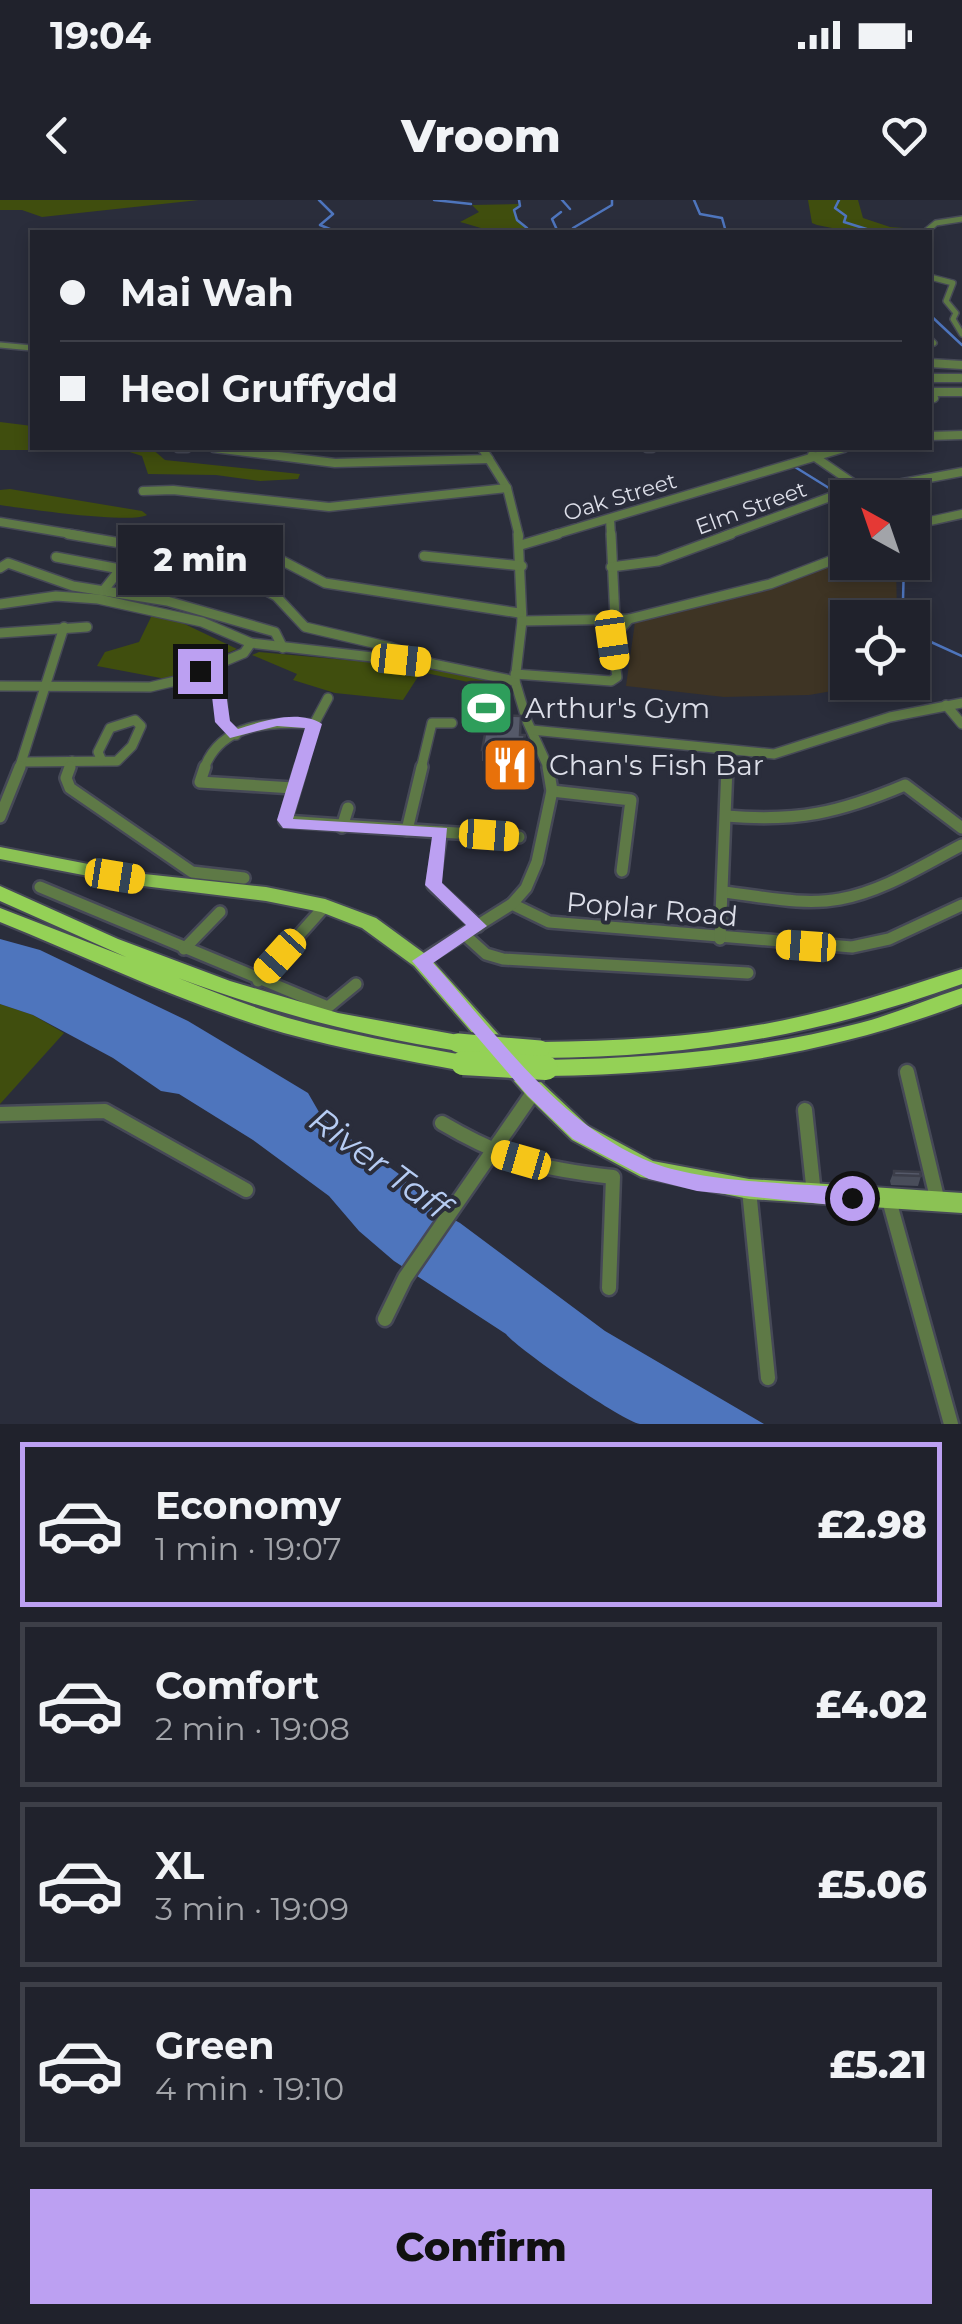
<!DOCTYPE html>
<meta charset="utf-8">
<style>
body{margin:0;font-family:Montserrat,sans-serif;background:#2d2f38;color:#f1f3f6;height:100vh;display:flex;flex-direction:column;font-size:38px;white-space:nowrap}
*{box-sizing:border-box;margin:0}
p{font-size:32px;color:#a2a4a9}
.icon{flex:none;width:55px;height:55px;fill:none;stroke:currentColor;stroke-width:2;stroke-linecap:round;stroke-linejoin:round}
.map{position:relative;height:1224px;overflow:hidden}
.sheet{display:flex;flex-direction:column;background:#20222c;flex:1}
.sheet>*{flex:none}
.hud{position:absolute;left:30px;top:30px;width:902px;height:220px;border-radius:0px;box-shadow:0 5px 15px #0003,0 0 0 2px #3d3f48;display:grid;align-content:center;height:220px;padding:0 30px;background:#20222c}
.needle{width:65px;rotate:320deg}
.tools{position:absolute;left:830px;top:280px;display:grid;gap:20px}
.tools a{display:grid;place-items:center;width:100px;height:100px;border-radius:0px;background:#20222c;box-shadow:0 5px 15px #0003,0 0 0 2px #3d3f48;font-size:50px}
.end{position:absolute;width:45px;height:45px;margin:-22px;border:12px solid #bca0f2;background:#111;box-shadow:0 0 0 5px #111}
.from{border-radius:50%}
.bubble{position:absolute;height:70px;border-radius:0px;background:#20222c;box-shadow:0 5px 15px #0003,0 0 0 2px #3d3f48;font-size:32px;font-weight:800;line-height:70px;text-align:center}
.car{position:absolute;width:30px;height:60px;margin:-30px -15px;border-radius:12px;box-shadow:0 0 8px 2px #0007;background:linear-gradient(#f5c518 24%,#345 0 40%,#f5c518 0 76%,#345 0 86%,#f5c518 0)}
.hud b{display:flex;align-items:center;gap:35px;height:95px;font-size:38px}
.hud b+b{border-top:2px solid #3d3f48}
.hud i{width:25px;height:25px;background:#f1f3f6}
ul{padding:18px 0 0;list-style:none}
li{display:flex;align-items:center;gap:30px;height:165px;margin:0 20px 15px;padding:0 10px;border:5px solid #3d3f48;border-radius:0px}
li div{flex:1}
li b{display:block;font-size:38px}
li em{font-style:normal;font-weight:800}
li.on{border-color:#bca0f2}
li>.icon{width:90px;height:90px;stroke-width:1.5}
.button{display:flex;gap:20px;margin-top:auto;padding:20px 30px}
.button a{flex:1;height:115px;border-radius:0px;background:#bca0f2;color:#111;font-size:40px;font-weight:800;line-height:115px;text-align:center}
.status{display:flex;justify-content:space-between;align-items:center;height:70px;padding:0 50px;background:#20222c;direction:ltr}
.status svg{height:28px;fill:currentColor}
header{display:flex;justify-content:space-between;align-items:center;height:130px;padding:0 30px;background:#20222c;font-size:45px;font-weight:800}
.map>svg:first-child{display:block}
.education{fill:#3e3424}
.green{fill:#404e0e}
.water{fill:#4e75bd}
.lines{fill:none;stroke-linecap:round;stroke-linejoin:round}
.stream{stroke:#4e75bd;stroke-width:2.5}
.minor-far4-casing{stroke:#464957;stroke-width:8}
.minor-far3-casing{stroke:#464957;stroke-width:11}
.minor-far2-casing{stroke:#464957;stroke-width:12}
.minor-far1-casing{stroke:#464957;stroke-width:16}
.minor-casing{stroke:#464957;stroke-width:19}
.primary-casing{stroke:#464957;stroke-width:4}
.trunk-casing{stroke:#464957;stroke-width:4}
.minor-far4{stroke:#5e7946;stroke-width:5}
.minor-far3{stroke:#5e7946;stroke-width:8}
.minor-far2{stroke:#5e7946;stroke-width:9}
.minor-far1{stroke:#5e7946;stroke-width:11}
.minor{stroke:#5e7946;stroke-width:14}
.primary{fill:#8bc254;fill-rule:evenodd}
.trunk{fill:#94d156;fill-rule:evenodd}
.trunk-bridge-far1-casing{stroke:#464957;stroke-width:24;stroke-linecap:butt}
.trunk-bridge-casing{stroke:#464957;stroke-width:29;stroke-linecap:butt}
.trunk-bridge-far1{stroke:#94d156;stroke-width:19}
.trunk-bridge{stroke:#94d156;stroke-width:24}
.wall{fill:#494d5a}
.shaded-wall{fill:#3c3e4a}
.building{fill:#555969;stroke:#3c3e4a;stroke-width:2.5}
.route{fill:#bca0f2}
.labels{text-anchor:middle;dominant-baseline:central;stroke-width:8;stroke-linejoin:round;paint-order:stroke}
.far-street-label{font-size:22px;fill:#dcdee8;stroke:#2a2d3b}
.poi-label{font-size:28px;fill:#dcdee8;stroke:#2a2d3b;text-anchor:start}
.street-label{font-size:28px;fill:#dcdee8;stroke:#2a2d3b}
.near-water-label{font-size:35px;font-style:italic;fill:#b6ccf3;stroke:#2a2d3b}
</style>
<div class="status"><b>19:04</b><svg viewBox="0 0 49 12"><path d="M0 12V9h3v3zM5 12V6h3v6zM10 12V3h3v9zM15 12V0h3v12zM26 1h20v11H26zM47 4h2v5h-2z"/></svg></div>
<header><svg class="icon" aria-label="back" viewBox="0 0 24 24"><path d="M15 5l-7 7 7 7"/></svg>Vroom<svg class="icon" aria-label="heart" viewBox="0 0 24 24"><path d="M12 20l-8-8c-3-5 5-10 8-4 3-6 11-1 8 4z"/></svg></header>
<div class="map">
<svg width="962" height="1224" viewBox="0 0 962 1224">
<rect width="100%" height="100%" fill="#2a2d3b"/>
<path class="education" d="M847,358L848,362L896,363L897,417L848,418V482L879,483L809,495L724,497L626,486L635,422L785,382Z"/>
<g class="green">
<path d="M0,0H199L42,17L22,10H0Z"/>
<path d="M808,0H858L863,18L890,27L930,30L852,32L817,25L812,23Z"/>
<path d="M519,4L515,10L517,20L527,28C507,40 481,27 460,22L479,12L472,5Z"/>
<path d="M0,222L32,226V248L106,250H0Z"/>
<path d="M117,248H151L165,260L300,274L298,279L260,281L216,275L148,274L142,256Z"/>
<path d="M10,289L142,311L147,315C130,324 27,309 0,305V290Z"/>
<path d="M152,415L172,418L237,449L166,479L97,466L105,452L139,442Z"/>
<path d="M259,452L411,466L504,483L508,488L468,487V482L421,472L403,500L335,493L293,480L297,474L252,455Z"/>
<path d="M0,804L33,815L64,833L0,904Z"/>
</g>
<path class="water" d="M0,739L40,750L188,821L308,893L323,919L399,974L431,1007L460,1023L605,1131L764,1224C734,1224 666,1224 640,1224C621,1220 519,1150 506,1134L394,1061L359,1031L329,996L253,940L179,894L161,891L113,858L33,815L0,804Z"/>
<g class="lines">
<g class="stream">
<path d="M319,0L333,14L320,25L337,32"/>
<path d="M434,0L471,4"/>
<path d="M519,0L520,6L514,10L517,20L527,28L520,32"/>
<path d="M562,0L570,9"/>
<path d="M694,0L700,14L722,18L726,32"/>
<path d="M839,0L835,8L846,16L844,22L876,32"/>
<path d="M558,32L552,19L561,12"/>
<path d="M575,32L573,28L612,5V0"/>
<path d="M930,115L962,145"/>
<path d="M795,267L837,293"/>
<path d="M904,362L903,400L908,418"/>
<path d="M912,426L931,442L962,456"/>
</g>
<g class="minor-far4-casing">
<g id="minor-far4">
<path d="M925,32L936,23L962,19"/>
<path d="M930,77L953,83L946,101L956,113L953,119L962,134"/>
<path d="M930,139L934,143L930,144"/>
<path d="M0,145L32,148"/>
</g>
</g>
<g class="minor-far3-casing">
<g id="minor-far3">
<path d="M930,163L962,165"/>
<path d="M930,178H960"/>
<path d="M934,198L930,192H962"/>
<path d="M930,236L962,235"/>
<path d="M178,248H187"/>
<path d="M214,248L335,263L489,259"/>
<path d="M482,248L507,288L519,336"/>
<path d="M647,248H652"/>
<path d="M812,255L875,298"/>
<path d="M143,291L173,290L329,307L507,288"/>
<path d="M610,319L611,336"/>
<path d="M0,322L83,336"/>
<path d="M912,325L962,314"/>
<path d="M145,336L154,330"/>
<path d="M550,336L844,248"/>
<path d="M724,336L833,296L962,272"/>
</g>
</g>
<g class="minor-far2-casing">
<g id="minor-far2">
<path d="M68,334L132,345"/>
<path d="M518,334L522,421L515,481L527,521L549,569"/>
<path d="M611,334L615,418"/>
<path d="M521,345L558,334"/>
<path d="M135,351L199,363L240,376L276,396L305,427L390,447L433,464L515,481"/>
<path d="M424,356L522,366"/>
<path d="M56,357L120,369"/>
<path d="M275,357L325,383L519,413"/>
<path d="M611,367L658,361L731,334"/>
<path d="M0,368L8,363L73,386L167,401L275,432L283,448"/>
<path d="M103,391L135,351L132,345L148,334"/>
<path d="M0,404L56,396L98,399L202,422L251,443L433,464"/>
<path d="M522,421L629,419L770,384L848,354"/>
<path d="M0,433L87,427"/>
<path d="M200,471L222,494L223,522L236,535"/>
<path d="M515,474L611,481L617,477L612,440L629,419"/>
<path d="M0,486L150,487L180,480L244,453L251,443"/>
<path d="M946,505L962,524"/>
<path d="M532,530L774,554L890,517L962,503"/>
<path d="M22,562L117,561L132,546L141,526L135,520L110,528L98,552L102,561"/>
<path d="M19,569L64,427"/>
<path d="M69,569L72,561"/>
<path d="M204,569C220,523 272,521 314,524"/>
<path d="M300,569L314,524L328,498"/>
<path d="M421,569L432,523H452"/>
<path d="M727,569L728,551"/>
</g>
</g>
<g class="minor-far1-casing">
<g id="minor-far1">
<path d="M70,567L66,578L70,588L192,672L244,678"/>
<path d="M205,567L200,582L293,588"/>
<path d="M301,567L285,621L441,632L433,685L478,726"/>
<path d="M552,591L631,600L622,671"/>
<path d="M726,616C797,622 839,613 905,585L962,628"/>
<path d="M0,617L20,567"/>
<path d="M342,627L348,608"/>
<path d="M407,630L422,567"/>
<path d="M441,632L519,637"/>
<path d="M40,687L328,807L356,784"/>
<path d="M723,692C761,696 802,706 840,699C884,691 923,665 962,645"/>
<path d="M512,704L549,722L852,747L889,739L962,705"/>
<path d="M465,735L486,754L503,759L748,773"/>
<path d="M720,739L727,567"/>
<path d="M184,749L220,712"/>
<path d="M421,761L512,704L526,688L537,662L552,591L548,567"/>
<path d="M258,781L325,706"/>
</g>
</g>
<g class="minor-casing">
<g id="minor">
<path d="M907,872L938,1002"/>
<path d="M805,910L814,994"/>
<path d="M0,914L105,911L246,990"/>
<path d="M442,923C505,960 541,969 613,977L609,1088"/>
<path d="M749,990L768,1178"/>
<path d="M889,1000L951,1224"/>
<path d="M385,1119L405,1078L535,890"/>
</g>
</g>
<g class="primary-casing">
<path id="primary" d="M0,647L135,673L266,687L325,699L376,718L428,756L543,884L588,926L653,961L749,979L962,993V1013L749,999L641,977L572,940L527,896L414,766L362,728L321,712L266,701L135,685L0,659Z"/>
</g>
<g class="trunk-casing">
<g id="trunk">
<path d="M0,686L118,739L230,781L338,813L458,835L465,837L468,843L465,849L458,851C362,836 270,812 178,778C214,792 251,807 288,818C345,834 404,844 463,855L470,857L474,863L470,869L463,871C403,860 343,849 284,833C187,805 93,760 0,722V708L126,757L0,701Z"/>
<path d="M962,769V784C819,835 692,857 540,858L533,856L530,850L533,844L540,842C630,841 719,836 807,815C860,803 910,785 962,769Z"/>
<path d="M962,788V804C825,856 692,874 546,876L538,874L535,868L538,862L546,860C652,858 757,850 860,823C895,814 928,799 962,788Z"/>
</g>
</g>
<use href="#minor-far4" class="minor-far4"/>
<use href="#minor-far3" class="minor-far3"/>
<use href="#minor-far2" class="minor-far2"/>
<use href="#minor-far1" class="minor-far1"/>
<use href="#minor" class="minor"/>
<use href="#primary" class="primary"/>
<use href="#trunk" class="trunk"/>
<g class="trunk-bridge-far1-casing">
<path id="trunk-bridge-far1" d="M458,843L540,850"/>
</g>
<g class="trunk-bridge-casing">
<path id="trunk-bridge" d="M463,863L546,868"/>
</g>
<use href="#trunk-bridge-far1" class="trunk-bridge-far1"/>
<use href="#trunk-bridge" class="trunk-bridge"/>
</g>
<g class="wall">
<path d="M520,535L525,547L518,576L498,575L499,562L482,561V550Z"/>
<path d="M894,971L921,976L918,986L891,985L890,981Z"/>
</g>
<path class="shaded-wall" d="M525,535V547L518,576V565Z"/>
<g class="building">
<path d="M498,515L521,516L520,535H525L518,565L498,564L501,550H482L485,534H496Z"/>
<path d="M894,971L920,972L921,976L894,975Z"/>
</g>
<path class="route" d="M195,468H205L225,486L230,521L238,529C264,521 298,509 322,524L293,619L447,628L442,683L487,726L433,763C498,835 560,926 653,963C706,983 794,983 852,988L859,991L862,998L859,1004L852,1007L697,991L649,979L573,939L528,896L412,761L466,725L425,685L432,637L283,628L277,620L305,528L277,526L230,538L215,522L211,488L195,474Z"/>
<defs>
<g id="stadium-square" transform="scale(2.875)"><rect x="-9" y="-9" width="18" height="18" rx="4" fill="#2e9e5b" stroke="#2a2d3b"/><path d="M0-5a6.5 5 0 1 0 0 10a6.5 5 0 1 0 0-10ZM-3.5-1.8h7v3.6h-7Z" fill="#fff"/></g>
<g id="restaurant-square" transform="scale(2.875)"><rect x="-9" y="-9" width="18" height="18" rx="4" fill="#e8710a" stroke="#2a2d3b"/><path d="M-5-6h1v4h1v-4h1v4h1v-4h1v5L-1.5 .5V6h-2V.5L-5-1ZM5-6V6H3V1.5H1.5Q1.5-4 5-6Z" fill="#fff"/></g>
</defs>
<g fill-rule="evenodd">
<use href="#stadium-square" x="486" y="508"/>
<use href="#restaurant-square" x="510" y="565"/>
</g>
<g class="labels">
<g class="far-street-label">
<text transform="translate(620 297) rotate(-17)">Oak Street</text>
<text transform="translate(751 308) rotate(-20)">Elm Street</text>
</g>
<g class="poi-label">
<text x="525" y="508">Arthur's Gym</text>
<text x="549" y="565">Chan's Fish Bar</text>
</g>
<g class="street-label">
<text transform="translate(652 709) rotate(5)">Poplar Road</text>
</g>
<g class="near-water-label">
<text transform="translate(380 963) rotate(36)">River Taff</text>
</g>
</g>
</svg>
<div class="tools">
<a><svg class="needle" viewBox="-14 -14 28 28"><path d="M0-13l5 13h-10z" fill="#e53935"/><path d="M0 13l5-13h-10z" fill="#a2a4a9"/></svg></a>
<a><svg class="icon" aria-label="locate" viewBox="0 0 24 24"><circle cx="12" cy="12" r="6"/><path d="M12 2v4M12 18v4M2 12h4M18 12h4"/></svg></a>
</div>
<i class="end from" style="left:852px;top:998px"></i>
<i class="end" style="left:200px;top:471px"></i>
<div class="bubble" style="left:118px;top:325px;width:165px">2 min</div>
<i class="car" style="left:612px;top:440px;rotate:172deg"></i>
<i class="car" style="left:401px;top:460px;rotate:96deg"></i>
<i class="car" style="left:489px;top:635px;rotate:94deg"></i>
<i class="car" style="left:115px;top:676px;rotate:99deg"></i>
<i class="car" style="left:806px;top:746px;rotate:274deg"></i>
<i class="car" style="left:280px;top:756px;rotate:222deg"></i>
<i class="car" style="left:521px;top:960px;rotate:286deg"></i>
<div class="hud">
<b><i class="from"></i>Mai Wah</b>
<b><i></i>Heol Gruffydd</b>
</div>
</div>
<section class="sheet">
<ul>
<li class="on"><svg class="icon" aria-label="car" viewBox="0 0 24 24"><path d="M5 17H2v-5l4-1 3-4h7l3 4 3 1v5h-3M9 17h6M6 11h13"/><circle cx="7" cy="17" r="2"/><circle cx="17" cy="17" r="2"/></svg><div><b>Economy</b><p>1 min · 19:07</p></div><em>£2.98</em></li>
<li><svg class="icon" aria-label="car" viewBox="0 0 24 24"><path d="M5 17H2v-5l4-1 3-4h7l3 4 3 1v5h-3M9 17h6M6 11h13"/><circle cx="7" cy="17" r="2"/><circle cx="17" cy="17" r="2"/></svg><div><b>Comfort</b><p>2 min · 19:08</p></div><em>£4.02</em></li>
<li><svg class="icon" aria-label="car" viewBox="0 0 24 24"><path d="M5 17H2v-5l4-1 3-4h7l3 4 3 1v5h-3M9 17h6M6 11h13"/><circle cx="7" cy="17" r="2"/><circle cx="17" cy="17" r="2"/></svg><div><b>XL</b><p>3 min · 19:09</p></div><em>£5.06</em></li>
<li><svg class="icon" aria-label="car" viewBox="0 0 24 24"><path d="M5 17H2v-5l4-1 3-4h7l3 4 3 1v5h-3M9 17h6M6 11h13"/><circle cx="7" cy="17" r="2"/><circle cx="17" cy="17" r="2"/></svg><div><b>Green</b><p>4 min · 19:10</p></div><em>£5.21</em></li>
</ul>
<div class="button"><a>Confirm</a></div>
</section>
